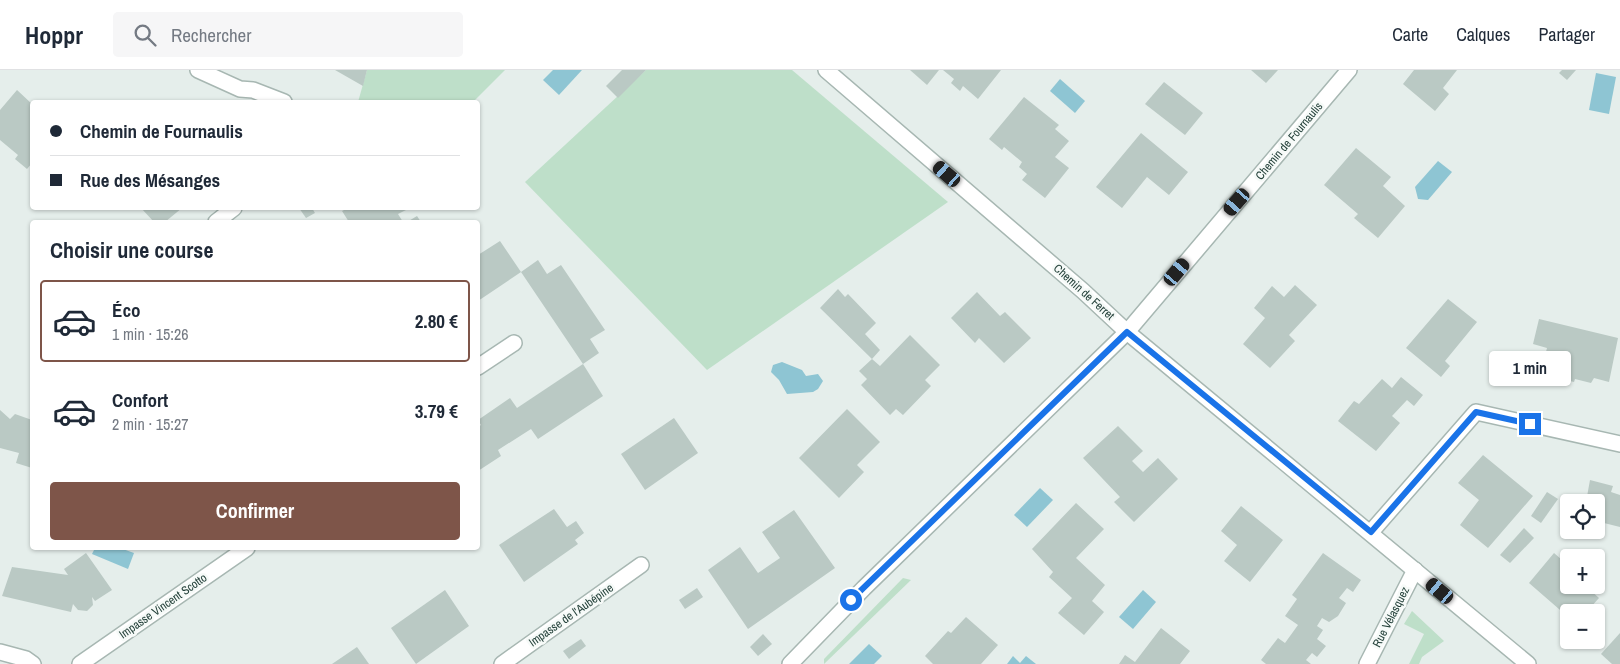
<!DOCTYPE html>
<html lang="fr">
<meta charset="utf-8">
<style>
body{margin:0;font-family:"Archivo Narrow",sans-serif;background:#f6f6f7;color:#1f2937;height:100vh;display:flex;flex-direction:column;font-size:19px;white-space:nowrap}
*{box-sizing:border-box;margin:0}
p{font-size:16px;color:#747a83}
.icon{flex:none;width:28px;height:28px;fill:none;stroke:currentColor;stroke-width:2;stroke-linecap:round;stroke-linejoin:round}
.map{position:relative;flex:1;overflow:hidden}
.side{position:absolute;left:30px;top:150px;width:450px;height:330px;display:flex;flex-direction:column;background:#fff;border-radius:5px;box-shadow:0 1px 4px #0004}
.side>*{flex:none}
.banner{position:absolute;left:30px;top:30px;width:450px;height:110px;border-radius:5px;box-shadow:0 1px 4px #0004;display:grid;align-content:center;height:110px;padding:0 20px;background:#fff}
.tools{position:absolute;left:1560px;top:424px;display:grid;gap:10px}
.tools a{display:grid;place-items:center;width:45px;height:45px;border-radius:5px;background:#fff;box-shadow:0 1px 4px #0004;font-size:25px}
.end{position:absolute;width:22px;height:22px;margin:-11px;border:6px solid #1a73e8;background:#fff;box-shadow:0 0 0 2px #fff}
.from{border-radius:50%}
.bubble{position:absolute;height:35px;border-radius:5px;background:#fff;box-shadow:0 1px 4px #0004;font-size:16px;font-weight:800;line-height:35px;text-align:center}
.car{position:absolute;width:15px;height:30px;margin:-15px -8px;border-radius:6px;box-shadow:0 0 4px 1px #0007;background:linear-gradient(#222 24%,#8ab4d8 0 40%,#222 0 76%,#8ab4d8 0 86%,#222 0)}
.banner b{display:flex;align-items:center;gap:18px;height:48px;font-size:19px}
.banner b+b{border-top:1px solid #e0e1e3}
.banner i{width:12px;height:12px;background:#1f2937}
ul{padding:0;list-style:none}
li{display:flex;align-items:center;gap:15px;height:82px;margin:0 10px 8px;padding:0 10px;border:2px solid transparent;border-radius:5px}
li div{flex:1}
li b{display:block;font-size:19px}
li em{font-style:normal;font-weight:800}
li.selected{border-color:#7e5549}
li>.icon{width:45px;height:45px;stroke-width:1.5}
h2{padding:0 20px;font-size:22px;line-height:60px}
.cta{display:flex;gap:10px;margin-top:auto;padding:10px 20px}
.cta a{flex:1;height:58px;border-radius:5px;background:#7e5549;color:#fff;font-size:20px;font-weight:800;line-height:58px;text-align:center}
header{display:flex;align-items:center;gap:30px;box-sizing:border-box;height:70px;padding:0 25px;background:#fff;border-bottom:1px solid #e0e1e3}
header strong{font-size:24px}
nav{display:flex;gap:28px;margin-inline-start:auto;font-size:18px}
.search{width:350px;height:45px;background:#f6f6f7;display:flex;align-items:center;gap:12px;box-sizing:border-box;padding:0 18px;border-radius:5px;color:#747a83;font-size:19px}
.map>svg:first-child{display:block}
.green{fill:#bedfc9}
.water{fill:#8ec5d3}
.building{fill:#bac9c4}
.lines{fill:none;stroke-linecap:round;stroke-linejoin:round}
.minor-casing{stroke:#a7b7b2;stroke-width:18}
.minor{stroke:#fff;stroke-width:15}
.route{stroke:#1a73e8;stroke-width:6}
.labels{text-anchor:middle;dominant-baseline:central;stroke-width:5;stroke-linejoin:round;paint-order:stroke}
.street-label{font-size:12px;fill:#24413a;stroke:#f6faf8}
</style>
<header>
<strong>Hoppr</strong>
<div class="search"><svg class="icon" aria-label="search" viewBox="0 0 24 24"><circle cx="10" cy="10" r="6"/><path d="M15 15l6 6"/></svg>Rechercher</div>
<nav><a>Carte</a><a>Calques</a><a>Partager</a></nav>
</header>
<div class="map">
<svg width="1620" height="594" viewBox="0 0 1620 594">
<rect width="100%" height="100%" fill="#e5eeeb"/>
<g class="green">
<path d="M367,0H505L473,32H358Z"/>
<path d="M646,0H792L948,132L707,300L525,112Z"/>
<path d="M903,508L911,510L824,594V589Z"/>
<path d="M1412,541L1444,571L1422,587L1419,594H1409L1424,564L1404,554Z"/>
</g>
<g class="water">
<path d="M553,0H582L559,25L543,10Z"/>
<path d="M1596,3L1616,7L1609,44L1589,40Z"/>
<path d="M1060,9L1085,31L1075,43L1050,21Z"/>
<path d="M1438,91L1452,102L1428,130L1418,129L1415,117Z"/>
<path d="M782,292L802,300L806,306L818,304L823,311L818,319L813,322L787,324L779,310L771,302L773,295Z"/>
<path d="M1040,418L1053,430L1027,457L1014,445Z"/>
<path d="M95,478H120L134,483L128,499L92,484Z"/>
<path d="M1143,520L1156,532L1133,559L1119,547Z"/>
<path d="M869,574L882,586L874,594H849Z"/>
<path d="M1013,586L1020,593L1026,586L1036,594H1007Z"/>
</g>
<g class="building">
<path d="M335,0H367L363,16Z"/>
<path d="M622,0H646L618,28L606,16Z"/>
<path d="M910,0H939L927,15Z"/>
<path d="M943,0H1001L978,29L963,16L960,21L951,13L954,9Z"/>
<path d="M1251,0H1278L1266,13Z"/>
<path d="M1414,0H1457L1443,18L1449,24L1435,41L1403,14Z"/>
<path d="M1562,0H1576L1567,10L1559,3Z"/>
<path d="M1164,12L1203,43L1185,65L1145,34Z"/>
<path d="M17,20L32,34V93L27,99L15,89L18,85L0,70V40Z"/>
<path d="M1024,27L1059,55L1055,59L1069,71L1055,87L1069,98L1045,128L1022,110L1027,104L1019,97L1022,92L1004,77L1002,80L989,69Z"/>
<path d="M1141,63L1188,102L1169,125L1147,107L1122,138L1096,117Z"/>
<path d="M1356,78L1391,107L1383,116L1405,136L1378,168L1354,148L1358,144L1324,115Z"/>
<path d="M141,138H182L165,152H154Z"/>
<path d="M299,138H312L315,143L306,148Z"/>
<path d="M348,138H410L398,144L403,152H349L342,141Z"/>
<path d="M417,146L421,152H407Z"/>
<path d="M500,171L521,202L538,190L547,204L561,195L605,260L590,269L599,283L583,294L521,202L478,231V185Z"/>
<path d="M1295,215L1317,235L1289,265L1295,271L1270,298L1243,274L1265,248L1254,238L1272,216L1284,227Z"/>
<path d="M838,219L845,227L848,224L876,253L865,264L880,280L872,289L820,238Z"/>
<path d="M977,222L1000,246L1005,242L1031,268L1004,293L979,268L975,273L951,248Z"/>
<path d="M1448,229L1477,252L1445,291L1450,296L1441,307L1406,278Z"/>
<path d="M1539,249L1618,268L1609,312L1594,308L1591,313L1575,309L1574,312L1540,304L1547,278L1533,274Z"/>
<path d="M910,265L940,295L925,310L931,316L903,345L896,339L890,345L861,315L867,309L859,301L872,289L880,296Z"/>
<path d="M583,294L603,326L538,369L531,359L498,380L501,386L478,401V357L481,355L478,350L510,328L517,338Z"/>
<path d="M1401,307L1423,325L1414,336L1407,330L1392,346L1400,353L1376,381L1338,351L1354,331L1359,334L1382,309L1392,318Z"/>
<path d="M847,339L880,372L857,395L864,402L839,428L799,388Z"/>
<path d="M0,340L10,349L15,344L32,350V398L16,393L19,383L0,378Z"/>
<path d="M674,348L698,383L645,420L621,384Z"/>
<path d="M1118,356L1143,381L1132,391L1143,402L1158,388L1178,409L1134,452L1114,432L1120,427L1083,388Z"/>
<path d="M1483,385L1533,426L1488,478L1460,455L1479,430L1458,413Z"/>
<path d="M1590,410L1613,416L1611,422L1620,425V457L1596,451V432H1586Z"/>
<path d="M1547,422L1558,429L1541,453L1531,446Z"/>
<path d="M1076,433L1104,459L1076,488L1105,515L1092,531L1104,542L1084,565L1058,543L1072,528L1049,507L1053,502L1032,479Z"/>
<path d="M1241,436L1283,470L1250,512L1224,491L1237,475L1221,461Z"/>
<path d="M554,439L567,457L576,451L584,463L575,470L578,474L524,512L499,475Z"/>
<path d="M794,440L835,498L748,559L708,500L740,477L758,503L780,488L762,462Z"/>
<path d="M1524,458L1534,468L1510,493L1500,485Z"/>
<path d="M86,483L112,520L95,531L92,527L93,535L87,541L78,540L73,534L71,542L2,526L12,497L68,505L64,499Z"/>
<path d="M1323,483L1361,510L1353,522L1347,518L1339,528L1346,533L1338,546L1329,552L1322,548L1317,556L1323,560L1317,569L1326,576L1317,587L1312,583L1306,590L1311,594H1266L1261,590L1278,568L1285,573L1298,555L1285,546L1297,529L1292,525Z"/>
<path d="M1554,483L1569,496V515H1592L1590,520L1599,528L1590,538L1594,541L1593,542H1569V554L1564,549L1567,546L1529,513Z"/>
<path d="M697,518L703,527L685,539L679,530Z"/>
<path d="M445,520L469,556L416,594L391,558Z"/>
<path d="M966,547L998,575L981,594H933L925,586L948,561L951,563Z"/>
<path d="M1161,558L1190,581L1180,594H1119L1125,585L1135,592Z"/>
<path d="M1620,563V594H1612L1601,584Z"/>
<path d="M763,564L772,574L758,586L750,577Z"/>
<path d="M581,569L586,576L569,589L563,581Z"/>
<path d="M357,577L369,594H332Z"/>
</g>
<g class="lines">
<g class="minor-casing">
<g id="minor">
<path d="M198,0L240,19L253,20L284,32"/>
<path d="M826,0L1083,221L1127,262L1528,594"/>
<path d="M216,152L234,138"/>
<path d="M478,297L514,273"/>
<path d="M1371,462L1476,342L1620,374"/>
<path d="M0,582L26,589L33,594"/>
<path d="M80,594L247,478"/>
<path d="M502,594L641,495"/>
<path d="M790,594L864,518L1127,262L1349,0"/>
<path d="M1367,594L1415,500"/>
</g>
</g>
<use href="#minor" class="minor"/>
</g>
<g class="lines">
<path class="route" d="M851,530L1127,262L1371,462L1476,342L1530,354"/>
</g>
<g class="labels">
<g class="street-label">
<text transform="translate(1289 71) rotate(-50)">Chemin de Fournaulis</text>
<text transform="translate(1084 222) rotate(42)">Chemin de Ferret</text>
<text transform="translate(163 536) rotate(-35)">Impasse Vincent Scotto</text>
<text transform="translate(571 545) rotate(-35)">Impasse de l'Aubépine</text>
<text transform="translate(1391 547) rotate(-63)">Rue Vélasquez</text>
</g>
</g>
</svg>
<div class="tools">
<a><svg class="icon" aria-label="locate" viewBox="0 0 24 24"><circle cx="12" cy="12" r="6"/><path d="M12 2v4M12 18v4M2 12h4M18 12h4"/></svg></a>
<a>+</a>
<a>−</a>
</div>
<i class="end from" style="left:851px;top:530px"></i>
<i class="end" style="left:1530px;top:354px"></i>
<div class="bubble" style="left:1489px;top:281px;width:82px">1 min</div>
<i class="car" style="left:947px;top:104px;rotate:311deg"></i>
<i class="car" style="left:1237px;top:132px;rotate:221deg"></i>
<i class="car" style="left:1177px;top:202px;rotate:40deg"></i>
<i class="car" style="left:1440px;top:521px;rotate:310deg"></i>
<div class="banner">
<b><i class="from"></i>Chemin de Fournaulis</b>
<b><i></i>Rue des Mésanges</b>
</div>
<section class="side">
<h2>Choisir une course</h2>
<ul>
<li class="selected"><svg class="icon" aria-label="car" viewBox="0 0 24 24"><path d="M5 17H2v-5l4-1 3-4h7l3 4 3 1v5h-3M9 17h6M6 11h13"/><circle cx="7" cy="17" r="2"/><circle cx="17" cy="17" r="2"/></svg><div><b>Éco</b><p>1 min · 15:26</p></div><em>2.80 €</em></li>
<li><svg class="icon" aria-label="car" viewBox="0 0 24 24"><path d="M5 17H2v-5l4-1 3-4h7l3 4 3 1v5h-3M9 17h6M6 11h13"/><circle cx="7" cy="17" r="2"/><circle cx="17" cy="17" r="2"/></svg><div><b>Confort</b><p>2 min · 15:27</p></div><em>3.79 €</em></li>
</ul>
<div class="cta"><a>Confirmer</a></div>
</section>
</div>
